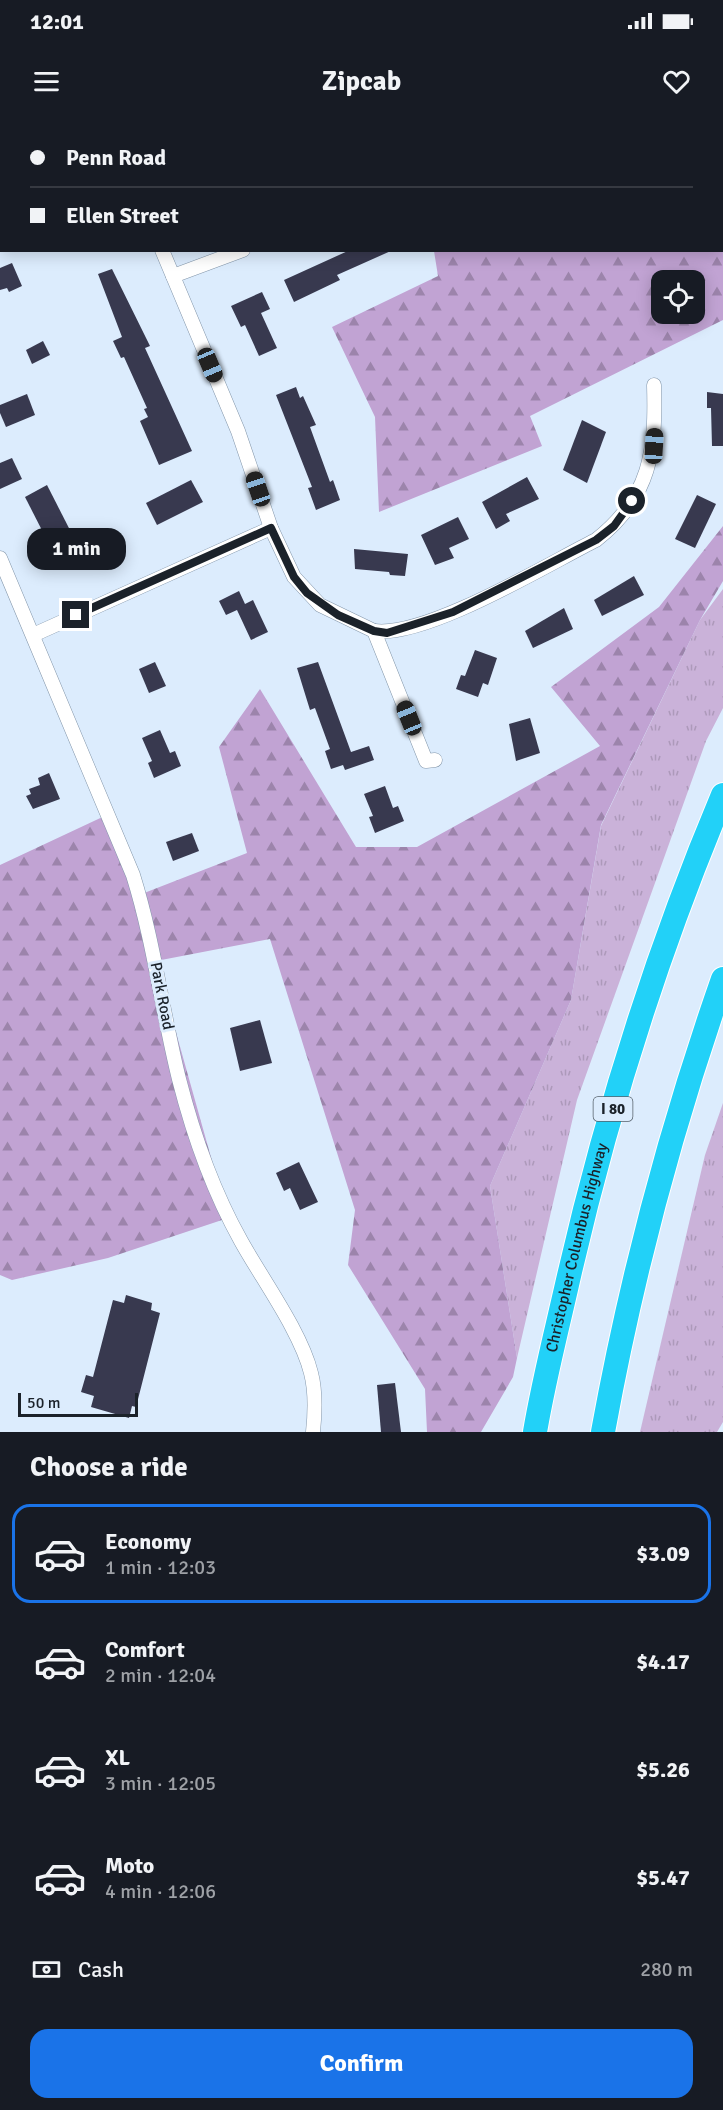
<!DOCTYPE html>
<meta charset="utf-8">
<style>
body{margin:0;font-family:Signika,sans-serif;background:#242831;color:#f1f3f6;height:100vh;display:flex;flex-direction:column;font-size:22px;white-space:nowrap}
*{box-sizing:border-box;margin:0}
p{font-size:20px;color:#9ea1a6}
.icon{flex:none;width:33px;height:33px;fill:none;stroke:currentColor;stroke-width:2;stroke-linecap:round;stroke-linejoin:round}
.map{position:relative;height:1312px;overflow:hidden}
.details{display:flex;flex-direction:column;background:#171b24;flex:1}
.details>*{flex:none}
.banner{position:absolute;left:0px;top:0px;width:723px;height:132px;box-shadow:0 3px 15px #0003;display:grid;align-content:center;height:132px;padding:0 30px;background:#171b24}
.fabs{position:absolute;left:651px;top:150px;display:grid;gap:12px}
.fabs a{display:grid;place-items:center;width:54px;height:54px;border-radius:12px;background:#171b24;box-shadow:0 3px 15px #0003;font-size:30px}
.scale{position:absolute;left:18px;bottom:15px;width:120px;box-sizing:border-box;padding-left:6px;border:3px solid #1b222a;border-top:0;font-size:16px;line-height:21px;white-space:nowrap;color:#1b222a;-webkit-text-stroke:4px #dcecfd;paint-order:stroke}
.end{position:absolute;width:27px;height:27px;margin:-14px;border:8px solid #1b222a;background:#fff;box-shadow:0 0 0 3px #fff}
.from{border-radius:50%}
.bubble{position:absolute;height:42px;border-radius:18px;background:#171b24;box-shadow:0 3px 15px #0003;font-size:20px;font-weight:700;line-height:42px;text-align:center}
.car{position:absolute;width:18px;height:36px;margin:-18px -9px;border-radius:8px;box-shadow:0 0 4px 2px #0007;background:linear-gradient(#222 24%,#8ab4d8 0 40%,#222 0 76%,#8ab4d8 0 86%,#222 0)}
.banner b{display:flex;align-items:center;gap:21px;height:57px;font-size:22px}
.banner b+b{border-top:2px solid #363941}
.banner i{width:15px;height:15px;background:#f1f3f6}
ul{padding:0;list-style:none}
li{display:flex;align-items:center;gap:18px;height:99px;margin:0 12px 9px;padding:0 18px;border:3px solid transparent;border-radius:18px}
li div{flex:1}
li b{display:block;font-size:22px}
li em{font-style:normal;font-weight:700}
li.selected{border-color:#1a73e8}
li>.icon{width:54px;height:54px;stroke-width:1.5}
h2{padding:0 30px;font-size:27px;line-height:72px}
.pay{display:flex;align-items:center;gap:15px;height:66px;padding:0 30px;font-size:22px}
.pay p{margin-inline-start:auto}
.button{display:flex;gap:12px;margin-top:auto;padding:12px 30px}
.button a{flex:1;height:69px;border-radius:18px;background:#1a73e8;color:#fff;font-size:24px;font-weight:700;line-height:69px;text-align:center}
.status{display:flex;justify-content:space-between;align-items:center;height:42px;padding:0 30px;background:#171b24;direction:ltr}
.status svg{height:16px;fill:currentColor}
header{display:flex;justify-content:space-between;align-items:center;height:78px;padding:0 30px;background:#171b24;font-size:27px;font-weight:700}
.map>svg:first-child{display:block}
.grass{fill:url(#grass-tufts)}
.forest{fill:url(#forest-firs);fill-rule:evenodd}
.building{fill:#38394f}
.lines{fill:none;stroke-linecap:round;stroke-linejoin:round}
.minor-casing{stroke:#8396aa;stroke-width:15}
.motorway-casing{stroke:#fff;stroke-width:26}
.minor{stroke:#fff;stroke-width:14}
.motorway{stroke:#22d1f8;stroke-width:24}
.route{stroke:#1b222a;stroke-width:8}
.labels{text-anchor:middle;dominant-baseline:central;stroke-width:6;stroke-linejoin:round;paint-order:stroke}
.shield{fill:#dcecfd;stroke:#555f69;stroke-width:1.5}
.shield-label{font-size:15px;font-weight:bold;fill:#1b222a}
.street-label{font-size:16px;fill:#1b222a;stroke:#dcecfd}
</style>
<div class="status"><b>12:01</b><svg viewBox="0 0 49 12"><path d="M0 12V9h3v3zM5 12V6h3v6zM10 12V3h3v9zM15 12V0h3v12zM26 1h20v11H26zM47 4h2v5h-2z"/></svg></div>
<header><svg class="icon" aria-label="menu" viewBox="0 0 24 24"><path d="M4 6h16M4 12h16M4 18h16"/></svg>Zipcab<svg class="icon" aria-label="heart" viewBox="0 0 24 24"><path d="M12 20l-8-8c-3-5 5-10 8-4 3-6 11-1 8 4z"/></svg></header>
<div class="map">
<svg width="723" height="1312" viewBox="0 0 723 1312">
<defs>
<pattern id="grass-tufts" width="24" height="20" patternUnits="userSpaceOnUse" patternTransform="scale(1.5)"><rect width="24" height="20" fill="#cab2d9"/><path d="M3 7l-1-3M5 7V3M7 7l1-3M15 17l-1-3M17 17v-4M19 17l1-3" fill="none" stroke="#ad99ba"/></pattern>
<pattern id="forest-firs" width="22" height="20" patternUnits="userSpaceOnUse" patternTransform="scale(1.5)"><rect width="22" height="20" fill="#c1a3d3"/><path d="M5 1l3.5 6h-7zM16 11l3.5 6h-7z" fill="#9c84ab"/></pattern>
</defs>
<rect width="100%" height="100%" fill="#dcecfd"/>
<g class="grass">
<path d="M723,469V588L706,621L577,980L517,1238L490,1066L571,880L601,706L700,500Z"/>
<path d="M723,983V1302L717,1312H640L705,1035Z"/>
</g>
<g class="forest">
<path d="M376,0H723V200L530,296L542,326L379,392L375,297L332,207L438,156L434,131L722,130V2ZM694,160V194H662V160Z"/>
<path d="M723,406V461L700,500L601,705L571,880L490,1066L517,1238L513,1257L481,1312H427L425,1269L348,1145L355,1090L270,819L156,841L228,1098L108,1138L12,1160L0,1155V745L111,693L139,775L247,733L219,627L260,569L356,727H417L600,626L551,567L659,487Z"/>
</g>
<g class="building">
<path d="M350,130H393L337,155L340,160L294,182L284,160Z"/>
<path d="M12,143L22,166L9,172L7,168L0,170V148Z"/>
<path d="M112,149L150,226L145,228L192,331L159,345L140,301L148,297L144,289L147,288L124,237L121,238L113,221L122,217L98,154Z"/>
<path d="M262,172L270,189L261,193L277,228L259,236L245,205L241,207L231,186Z"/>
<path d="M43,221L50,235L32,244L26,230Z"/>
<path d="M296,267L300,278L303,276L316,305L310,307L330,362L333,360L340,380L316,390L308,368L312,367L276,275Z"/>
<path d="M707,272L723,274V326H712L711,288H707Z"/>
<path d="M27,274L35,295L6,307L0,293V285Z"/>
<path d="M582,300L606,312L587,363L563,350Z"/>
<path d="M12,338L22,359L0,369V343Z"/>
<path d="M527,357L539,379L506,394L510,401L496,409L482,382Z"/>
<path d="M191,360L203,382L157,405L146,383Z"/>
<path d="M47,365L73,416L51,428L25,377Z"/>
<path d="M697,375L716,384L695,428L675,419Z"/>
<path d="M458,397L469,419L449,428L454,438L435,445L421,415Z"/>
<path d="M354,429L408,434L405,456L390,455L389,452L355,449Z"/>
<path d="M634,456L644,475L602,496L594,480Z"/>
<path d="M239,471L245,484L253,480L268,512L251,520L237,490L226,495L219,481Z"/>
<path d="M564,488L573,509L533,528L525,511Z"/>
<path d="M475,530L497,538L488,565L483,563L478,577L456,569L461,555L465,556Z"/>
<path d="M155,542L166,566L149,573L139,549Z"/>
<path d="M318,542L351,632L369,626L374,640L345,650L343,645L331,649L325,631L330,629L315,588L310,590L297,548Z"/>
<path d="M530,598L540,633L516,641L509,604Z"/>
<path d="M160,610L170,633L175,631L181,646L154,658L148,643L152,641L142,618Z"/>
<path d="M49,653L60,679L33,689L26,676L31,674L29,669L40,665L38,658Z"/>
<path d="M385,666L393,688L398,686L404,701L375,713L369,697L373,696L364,674Z"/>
<path d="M192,713L199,731L173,741L166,722Z"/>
<path d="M260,900L272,943L240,951L230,908Z"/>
<path d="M299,1042L318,1082L300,1090L290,1068L284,1071L276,1053Z"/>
<path d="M126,1175L152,1183L151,1190L160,1193L136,1287L132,1286L129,1298L91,1287L94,1276L81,1272L86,1255L93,1257L113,1180L124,1183Z"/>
<path d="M395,1263L401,1312H381L377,1265Z"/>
</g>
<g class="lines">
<g class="minor-casing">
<g id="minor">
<path d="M107,0V2"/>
<path d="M162,130L238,311L271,408L294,457L320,485L374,511L426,641L435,640"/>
<path d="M173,156L243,130"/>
<path d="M0,438L133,755C154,822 162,891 179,959C193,1014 213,1071 241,1121C262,1159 301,1212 311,1253C316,1272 315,1293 313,1312"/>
<path d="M374,511C426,518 546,445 596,420C651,377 656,330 654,265"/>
<path d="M33,515L271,408"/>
</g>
</g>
<g class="motorway-casing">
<g id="motorway">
<path id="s1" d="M535,1312C543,1264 555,1217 566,1169C604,1001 656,834 723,675"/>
<path d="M603,1312C631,1158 671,1007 723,859"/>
</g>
</g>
<use href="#minor" class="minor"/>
<use href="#motorway" class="motorway"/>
</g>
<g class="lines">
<path class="route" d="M76,495L271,408L294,457L307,473L338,495L374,511L387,513L453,492L596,420L614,406L632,381"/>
</g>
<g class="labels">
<rect class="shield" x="593.5" y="977" width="39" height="24" rx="4.5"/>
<g class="shield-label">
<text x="613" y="989">I 80</text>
</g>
<g class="street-label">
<text transform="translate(162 876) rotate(79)">Park Road</text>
<text stroke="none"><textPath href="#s1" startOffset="189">Christopher Columbus Highway</textPath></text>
</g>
</g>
</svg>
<div class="fabs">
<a><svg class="icon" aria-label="locate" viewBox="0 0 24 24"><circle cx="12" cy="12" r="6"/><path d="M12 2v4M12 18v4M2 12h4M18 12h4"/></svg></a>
</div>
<div class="scale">50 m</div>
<i class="end from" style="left:632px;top:381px"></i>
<i class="end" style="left:76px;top:495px"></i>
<div class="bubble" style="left:27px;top:408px;width:99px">1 min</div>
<i class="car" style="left:210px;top:245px;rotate:157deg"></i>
<i class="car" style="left:654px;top:326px;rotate:3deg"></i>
<i class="car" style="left:258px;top:369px;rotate:341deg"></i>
<i class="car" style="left:409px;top:598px;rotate:338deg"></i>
<div class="banner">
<b><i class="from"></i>Penn Road</b>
<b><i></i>Ellen Street</b>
</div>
</div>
<section class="details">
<h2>Choose a ride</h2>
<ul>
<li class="selected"><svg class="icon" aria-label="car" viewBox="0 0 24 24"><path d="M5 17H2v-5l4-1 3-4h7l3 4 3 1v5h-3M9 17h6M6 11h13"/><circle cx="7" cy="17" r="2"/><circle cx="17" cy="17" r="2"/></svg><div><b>Economy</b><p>1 min · 12:03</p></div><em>$3.09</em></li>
<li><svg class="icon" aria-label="car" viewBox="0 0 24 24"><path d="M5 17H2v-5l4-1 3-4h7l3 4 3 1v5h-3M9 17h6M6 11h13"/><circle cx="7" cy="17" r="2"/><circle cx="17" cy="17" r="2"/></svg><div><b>Comfort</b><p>2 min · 12:04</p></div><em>$4.17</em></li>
<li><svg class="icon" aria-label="car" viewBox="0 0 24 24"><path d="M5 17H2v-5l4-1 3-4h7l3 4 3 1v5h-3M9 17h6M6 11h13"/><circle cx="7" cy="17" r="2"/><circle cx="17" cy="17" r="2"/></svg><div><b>XL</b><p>3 min · 12:05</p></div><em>$5.26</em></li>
<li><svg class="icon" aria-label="car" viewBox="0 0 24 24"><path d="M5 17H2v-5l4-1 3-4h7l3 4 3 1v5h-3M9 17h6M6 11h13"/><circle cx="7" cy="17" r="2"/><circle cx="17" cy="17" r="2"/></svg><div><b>Moto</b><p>4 min · 12:06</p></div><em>$5.47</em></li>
</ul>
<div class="pay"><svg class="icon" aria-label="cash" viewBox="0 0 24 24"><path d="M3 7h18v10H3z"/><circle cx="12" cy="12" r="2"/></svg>Cash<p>280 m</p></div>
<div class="button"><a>Confirm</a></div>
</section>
